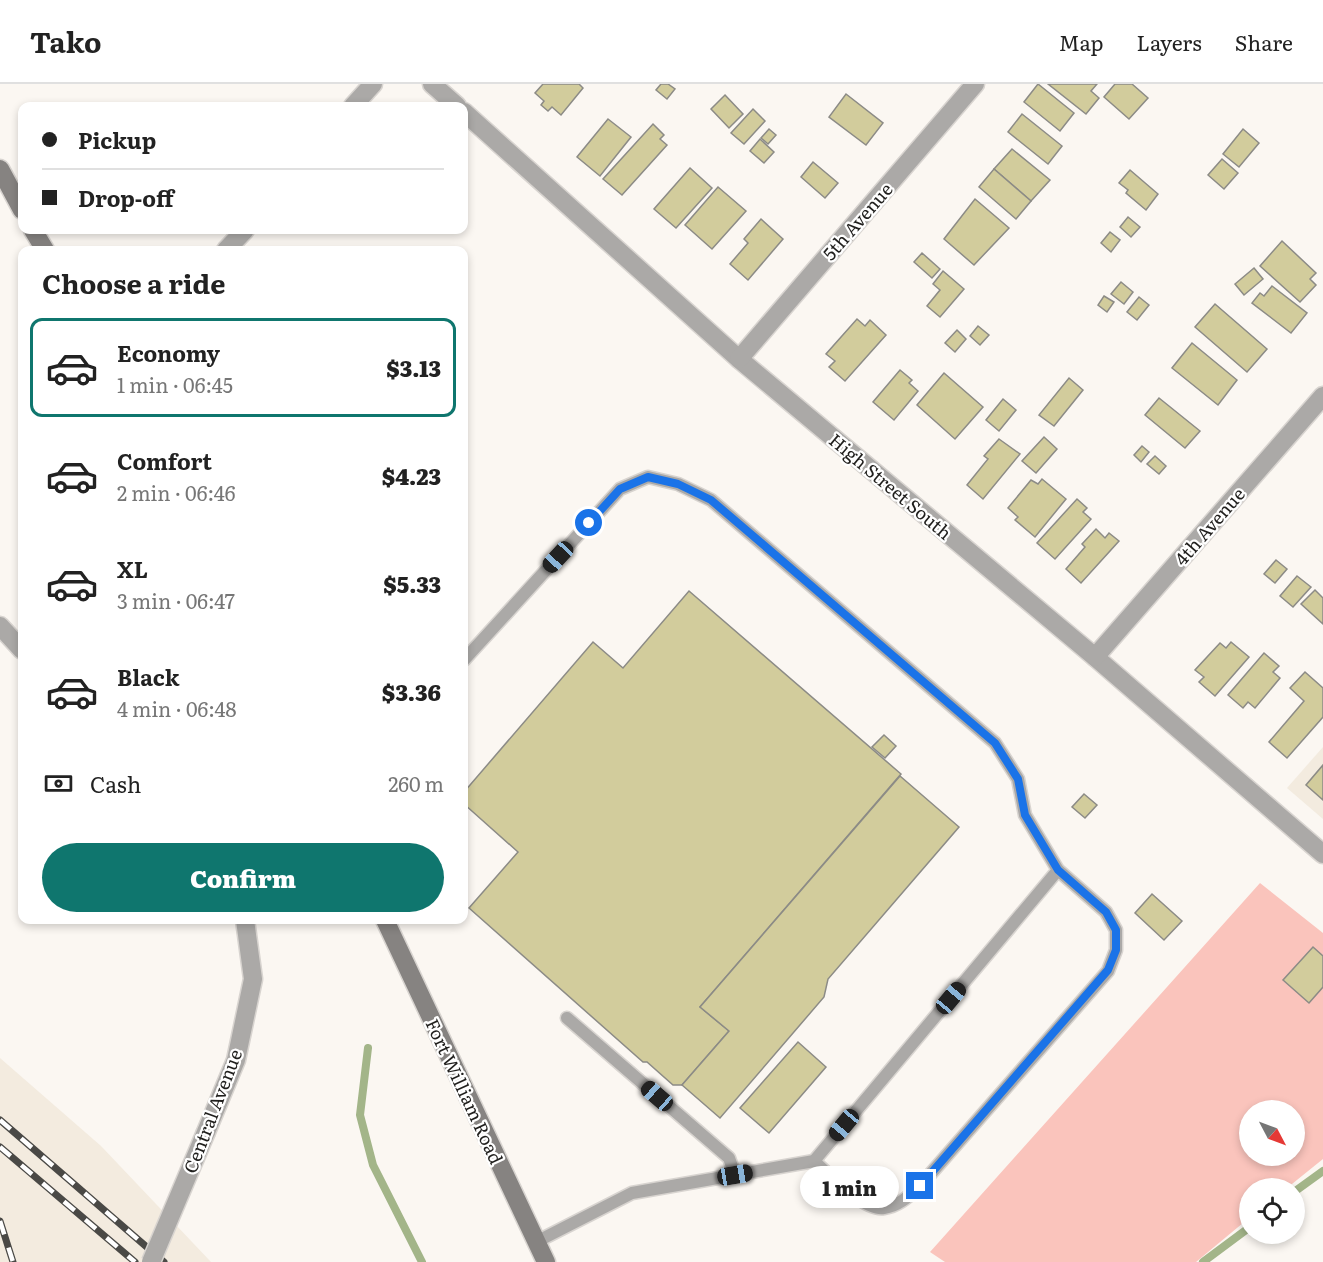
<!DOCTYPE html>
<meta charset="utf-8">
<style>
body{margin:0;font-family:Literata,serif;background:#f6f6f6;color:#222;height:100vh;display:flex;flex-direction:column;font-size:22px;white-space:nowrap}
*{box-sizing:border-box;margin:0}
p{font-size:20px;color:#767676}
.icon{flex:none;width:33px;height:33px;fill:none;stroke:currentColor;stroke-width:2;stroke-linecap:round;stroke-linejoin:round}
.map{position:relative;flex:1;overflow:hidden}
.details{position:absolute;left:18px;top:162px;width:450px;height:678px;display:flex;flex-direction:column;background:#fff;border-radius:12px;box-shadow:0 3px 9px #0003}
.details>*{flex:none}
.hud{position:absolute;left:18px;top:18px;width:450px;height:132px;border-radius:12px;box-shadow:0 3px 9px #0003;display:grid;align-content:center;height:132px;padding:0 24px;background:#fff}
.needle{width:39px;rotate:131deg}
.tools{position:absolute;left:1239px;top:1016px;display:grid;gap:12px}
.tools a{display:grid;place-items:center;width:66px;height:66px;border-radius:50%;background:#fff;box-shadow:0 3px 9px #0003;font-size:30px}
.end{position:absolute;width:27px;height:27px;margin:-14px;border:8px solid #1a73e8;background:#fff;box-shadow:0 0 0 3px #fff}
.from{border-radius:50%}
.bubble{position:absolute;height:42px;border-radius:21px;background:#fff;box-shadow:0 3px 9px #0003;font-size:20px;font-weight:800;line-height:42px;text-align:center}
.car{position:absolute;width:18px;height:36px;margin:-18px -9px;border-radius:8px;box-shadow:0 0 4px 2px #0007;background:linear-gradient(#222 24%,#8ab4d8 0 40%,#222 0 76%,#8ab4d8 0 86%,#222 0)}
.hud b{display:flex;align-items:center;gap:21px;height:57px;font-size:22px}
.hud b+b{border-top:2px solid #e0e0e0}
.hud i{width:15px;height:15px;background:#222}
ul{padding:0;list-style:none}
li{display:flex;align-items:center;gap:18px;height:99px;margin:0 12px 9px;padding:0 12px;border:3px solid transparent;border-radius:12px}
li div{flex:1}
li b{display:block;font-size:22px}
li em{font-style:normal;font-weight:800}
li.active{border-color:#0f766e}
li>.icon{width:54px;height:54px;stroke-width:1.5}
h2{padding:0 24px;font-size:27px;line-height:72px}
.pay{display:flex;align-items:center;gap:15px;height:66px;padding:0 24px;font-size:22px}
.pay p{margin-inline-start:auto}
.action{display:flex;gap:12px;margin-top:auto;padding:12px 24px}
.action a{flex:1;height:69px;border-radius:36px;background:#0f766e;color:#fff;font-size:24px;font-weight:800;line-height:69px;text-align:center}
header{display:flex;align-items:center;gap:36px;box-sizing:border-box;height:84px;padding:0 30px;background:#fff;border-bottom:2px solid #e0e0e0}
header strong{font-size:28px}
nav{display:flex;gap:33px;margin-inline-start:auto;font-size:21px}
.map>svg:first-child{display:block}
.built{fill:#f3ebdf}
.green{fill:#fac4bc;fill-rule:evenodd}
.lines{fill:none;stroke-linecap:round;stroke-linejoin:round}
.stream{stroke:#a3b589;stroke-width:8}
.building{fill:#d2cc9c;stroke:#8c8b86;stroke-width:1.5}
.lane-casing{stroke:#d8d4d0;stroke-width:15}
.street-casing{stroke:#d8d4d0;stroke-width:21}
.secondary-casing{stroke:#d8d4d0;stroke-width:21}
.lane{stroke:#aba9a7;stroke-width:12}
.street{stroke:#aba9a7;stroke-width:18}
.secondary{stroke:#868381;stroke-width:18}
.rail-casing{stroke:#4a4946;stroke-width:7}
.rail{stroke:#fff;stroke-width:4.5;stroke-dasharray:14;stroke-linecap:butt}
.street-bridge-casing{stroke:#d8d4d0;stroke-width:21;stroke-linecap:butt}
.street-bridge{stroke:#aba9a7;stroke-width:18}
.route{stroke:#1a73e8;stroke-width:8}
.labels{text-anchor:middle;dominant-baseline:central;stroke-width:4.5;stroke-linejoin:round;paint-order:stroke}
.street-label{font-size:18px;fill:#201f1d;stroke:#fff}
</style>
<header>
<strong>Tako</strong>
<nav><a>Map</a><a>Layers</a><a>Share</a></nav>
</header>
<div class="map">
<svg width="1323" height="1178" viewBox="0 0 1323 1178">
<rect width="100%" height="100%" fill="#fbf7f2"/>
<g class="built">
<path d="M1323,663V735L1287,704Z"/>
<path d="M0,974L101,1062L211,1178H0Z"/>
</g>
<path class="green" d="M1260,799L1323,849V1075L1287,1104H1250L1249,1134L1196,1178H945L930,1168ZM1250,1026H1294V1071H1250Z"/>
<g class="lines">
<g class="stream">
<path d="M368,964L360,1031L373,1081L422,1178"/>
<path d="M1294,1108L1323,1087"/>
<path d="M1203,1178L1250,1143"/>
</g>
</g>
<g class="building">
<path d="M543,0H579L583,4L561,31L552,23L548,27L541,21L544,17L535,9Z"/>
<path d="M661,0H668L675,5L667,15L656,6Z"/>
<path d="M1038,0L1074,29L1060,47L1024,18Z"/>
<path d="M1048,0H1097L1091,7L1099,14L1086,30Z"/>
<path d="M1115,0H1132L1148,14L1129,35L1104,13Z"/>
<path d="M846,10L883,39L866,61L829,33Z"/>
<path d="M725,11L743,30L729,44L711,25Z"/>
<path d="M753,25L765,37L744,60L731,49Z"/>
<path d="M1022,30L1062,62L1048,80L1008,48Z"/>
<path d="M608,35L631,53L600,92L577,73Z"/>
<path d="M653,40L664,51L660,55L667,61L622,111L603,95Z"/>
<path d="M769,45L776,51L768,60L761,54Z"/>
<path d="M1243,45L1259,59L1239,83L1223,70Z"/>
<path d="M760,55L774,68L764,79L750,67Z"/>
<path d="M1012,65L1050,96L1031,117L994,85Z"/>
<path d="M1222,75L1238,89L1224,105L1208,91Z"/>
<path d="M813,78L838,99L825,114L801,93Z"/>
<path d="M690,84L712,104L676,144L654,125Z"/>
<path d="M994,85L1031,117L1016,135L979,103Z"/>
<path d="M1130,86L1158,110L1146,126L1126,109L1128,106L1119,99Z"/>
<path d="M718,103L746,127L712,165L685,141Z"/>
<path d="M975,115L1009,144L974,181L944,155Z"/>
<path d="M1128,133L1140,143L1131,153L1120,143Z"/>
<path d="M761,135L783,155L748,196L730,180L748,159L744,155Z"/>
<path d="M1110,148L1120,156L1111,168L1101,159Z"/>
<path d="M1282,157L1316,189L1310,195L1316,201L1300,218L1260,182Z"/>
<path d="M922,169L940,185L932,194L914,178Z"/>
<path d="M1254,184L1263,195L1244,211L1235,200Z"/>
<path d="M943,187L964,205L940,233L927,222L940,206L933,200Z"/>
<path d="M1121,198L1133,208L1124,220L1111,210Z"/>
<path d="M1272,202L1307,229L1291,249L1252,219L1260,209L1264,212Z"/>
<path d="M1104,212L1114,218L1107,228L1098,221Z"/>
<path d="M1139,213L1149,221L1137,236L1127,228Z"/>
<path d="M1215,220L1267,265L1247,288L1195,243Z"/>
<path d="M857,235L865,242L870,236L886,251L845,297L829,283L835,277L826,270Z"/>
<path d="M978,242L989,251L980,261L970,252Z"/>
<path d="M957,246L966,255L955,268L945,259Z"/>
<path d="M1192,259L1237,296L1218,321L1172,284Z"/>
<path d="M900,286L912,296L909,299L918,307L894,336L873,318Z"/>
<path d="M944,289L983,323L955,355L917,321Z"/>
<path d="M1069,294L1083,306L1054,342L1039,331Z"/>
<path d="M1159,314L1200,347L1185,364L1145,331Z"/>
<path d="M1003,315L1016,326L999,347L986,336Z"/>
<path d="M1044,353L1057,365L1036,389L1022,377Z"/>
<path d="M999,355L1020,370L983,415L967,401L988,375L984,372Z"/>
<path d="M1142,362L1149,368L1141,378L1134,371Z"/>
<path d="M1155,372L1166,382L1159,390L1147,380Z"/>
<path d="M1042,395L1066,415L1035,453L1015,436L1018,433L1008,424L1031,396L1038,400Z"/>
<path d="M1077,415L1087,424L1083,428L1091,435L1055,475L1037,459Z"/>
<path d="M1096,445L1105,454L1109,449L1119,457L1081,499L1066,485L1085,463L1082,460Z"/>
<path d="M1276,476L1287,485L1275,499L1264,490Z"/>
<path d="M1297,492L1311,503L1293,523L1280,512Z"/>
<path d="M1315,506L1323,514V540L1301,520Z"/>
<path d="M689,507L901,690L700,923L729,947L682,1001H673L647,978H643L469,824L518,768L464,720V708L593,558L623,584Z"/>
<path d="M1231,558L1249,573L1215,612L1199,598L1204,593L1195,586L1220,559L1226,564Z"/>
<path d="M1264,569L1279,582L1273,588L1280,594L1255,624L1248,618L1243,624L1228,611Z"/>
<path d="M1305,588L1323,604V633L1287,674L1269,658L1304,617L1290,604Z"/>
<path d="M884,651L896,662L885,674L872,663Z"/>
<path d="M1323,681V716L1306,701Z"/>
<path d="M900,692L959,743L828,895L824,913L720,1034L682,1001L729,947L700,923Z"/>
<path d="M1084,710L1097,721L1085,734L1072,723Z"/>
<path d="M1152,810L1182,837L1164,856L1135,829Z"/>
<path d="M1313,863L1323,872V903L1309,919L1283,896Z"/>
<path d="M798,958L826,983L769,1049L740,1024Z"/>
</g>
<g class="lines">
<g class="lane-casing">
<g id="lane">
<path d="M464,576L620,405L648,393L678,400L711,416L995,659L1018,695L1025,731L1058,786L1106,828L1116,846V866L1108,887L920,1102C909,1112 899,1122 884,1124C864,1127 828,1090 814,1077L632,1109L536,1158"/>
<path d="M567,934L729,1074L735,1091"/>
<path d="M814,1077L1058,786"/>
</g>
</g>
<g class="street-casing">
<g id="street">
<path d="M432,0L457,22"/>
<path d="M353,22L373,0"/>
<path d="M464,28L739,275L1095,573L1323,770"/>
<path d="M226,166L245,146"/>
<path d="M739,275L975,0"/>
<path d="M0,542L22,566"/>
<path d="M1095,573L1323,312"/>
<path d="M206,1048L236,976L253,895L245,836"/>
</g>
</g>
<g class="secondary-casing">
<g id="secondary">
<path d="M0,85L22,126"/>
<path d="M33,146L45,166"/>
<path d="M385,836L546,1178"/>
</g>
</g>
<use href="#lane" class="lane"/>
<use href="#street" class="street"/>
<use href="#secondary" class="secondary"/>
<g class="rail-casing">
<g id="rail">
<path d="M0,1036L164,1178"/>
<path d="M0,1063L135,1178"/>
<path d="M0,1137L13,1178"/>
</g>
</g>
<use href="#rail" class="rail"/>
<g class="street-bridge-casing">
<path id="street-bridge" d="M151,1178L206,1048"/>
</g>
<use href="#street-bridge" class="street-bridge"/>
</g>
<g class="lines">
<path class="route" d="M589,439L620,405L648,393L678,400L711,416L995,659L1018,695L1025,731L1058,786L1106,828L1116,846V866L1108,886L920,1102"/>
</g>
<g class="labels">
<g class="street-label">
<text transform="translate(857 137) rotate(-49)">5th Avenue</text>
<text transform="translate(891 402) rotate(40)">High Street South</text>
<text transform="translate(1209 442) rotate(-49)">4th Avenue</text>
<text transform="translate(465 1007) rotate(65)">Fort William Road</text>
<text transform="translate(212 1027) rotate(-69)">Central Avenue</text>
</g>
</g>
</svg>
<div class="tools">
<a><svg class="needle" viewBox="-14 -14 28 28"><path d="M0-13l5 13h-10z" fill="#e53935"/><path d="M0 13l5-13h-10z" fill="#767676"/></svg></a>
<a><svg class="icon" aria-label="locate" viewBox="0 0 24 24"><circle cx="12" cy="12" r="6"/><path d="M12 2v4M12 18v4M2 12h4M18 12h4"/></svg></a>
</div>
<i class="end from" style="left:589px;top:439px"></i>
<i class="end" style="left:920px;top:1102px"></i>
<div class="bubble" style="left:800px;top:1082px;width:99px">1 min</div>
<i class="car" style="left:558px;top:473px;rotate:223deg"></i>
<i class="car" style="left:951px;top:914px;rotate:40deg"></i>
<i class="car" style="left:657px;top:1012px;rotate:311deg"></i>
<i class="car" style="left:844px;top:1041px;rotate:220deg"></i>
<i class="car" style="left:735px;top:1091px;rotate:80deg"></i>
<div class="hud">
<b><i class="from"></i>Pickup</b>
<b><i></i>Drop-off</b>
</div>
<section class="details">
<h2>Choose a ride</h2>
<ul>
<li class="active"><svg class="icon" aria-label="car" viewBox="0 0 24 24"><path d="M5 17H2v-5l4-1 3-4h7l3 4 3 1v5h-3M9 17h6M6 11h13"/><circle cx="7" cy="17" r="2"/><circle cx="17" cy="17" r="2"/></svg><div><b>Economy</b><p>1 min · 06:45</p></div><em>$3.13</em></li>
<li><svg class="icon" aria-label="car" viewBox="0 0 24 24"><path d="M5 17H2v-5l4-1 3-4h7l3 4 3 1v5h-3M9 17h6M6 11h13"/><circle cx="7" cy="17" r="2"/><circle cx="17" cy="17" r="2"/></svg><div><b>Comfort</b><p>2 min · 06:46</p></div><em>$4.23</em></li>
<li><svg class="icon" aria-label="car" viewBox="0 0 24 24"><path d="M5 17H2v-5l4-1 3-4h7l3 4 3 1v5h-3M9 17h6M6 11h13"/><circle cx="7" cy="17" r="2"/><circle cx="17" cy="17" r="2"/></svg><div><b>XL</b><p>3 min · 06:47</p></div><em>$5.33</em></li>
<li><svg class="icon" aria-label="car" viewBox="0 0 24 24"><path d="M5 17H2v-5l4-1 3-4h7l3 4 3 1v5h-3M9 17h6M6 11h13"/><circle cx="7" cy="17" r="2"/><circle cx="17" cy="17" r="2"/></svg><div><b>Black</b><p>4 min · 06:48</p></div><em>$3.36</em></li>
</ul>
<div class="pay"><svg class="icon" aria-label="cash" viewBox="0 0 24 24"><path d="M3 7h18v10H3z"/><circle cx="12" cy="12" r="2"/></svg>Cash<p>260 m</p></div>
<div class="action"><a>Confirm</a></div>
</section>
</div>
